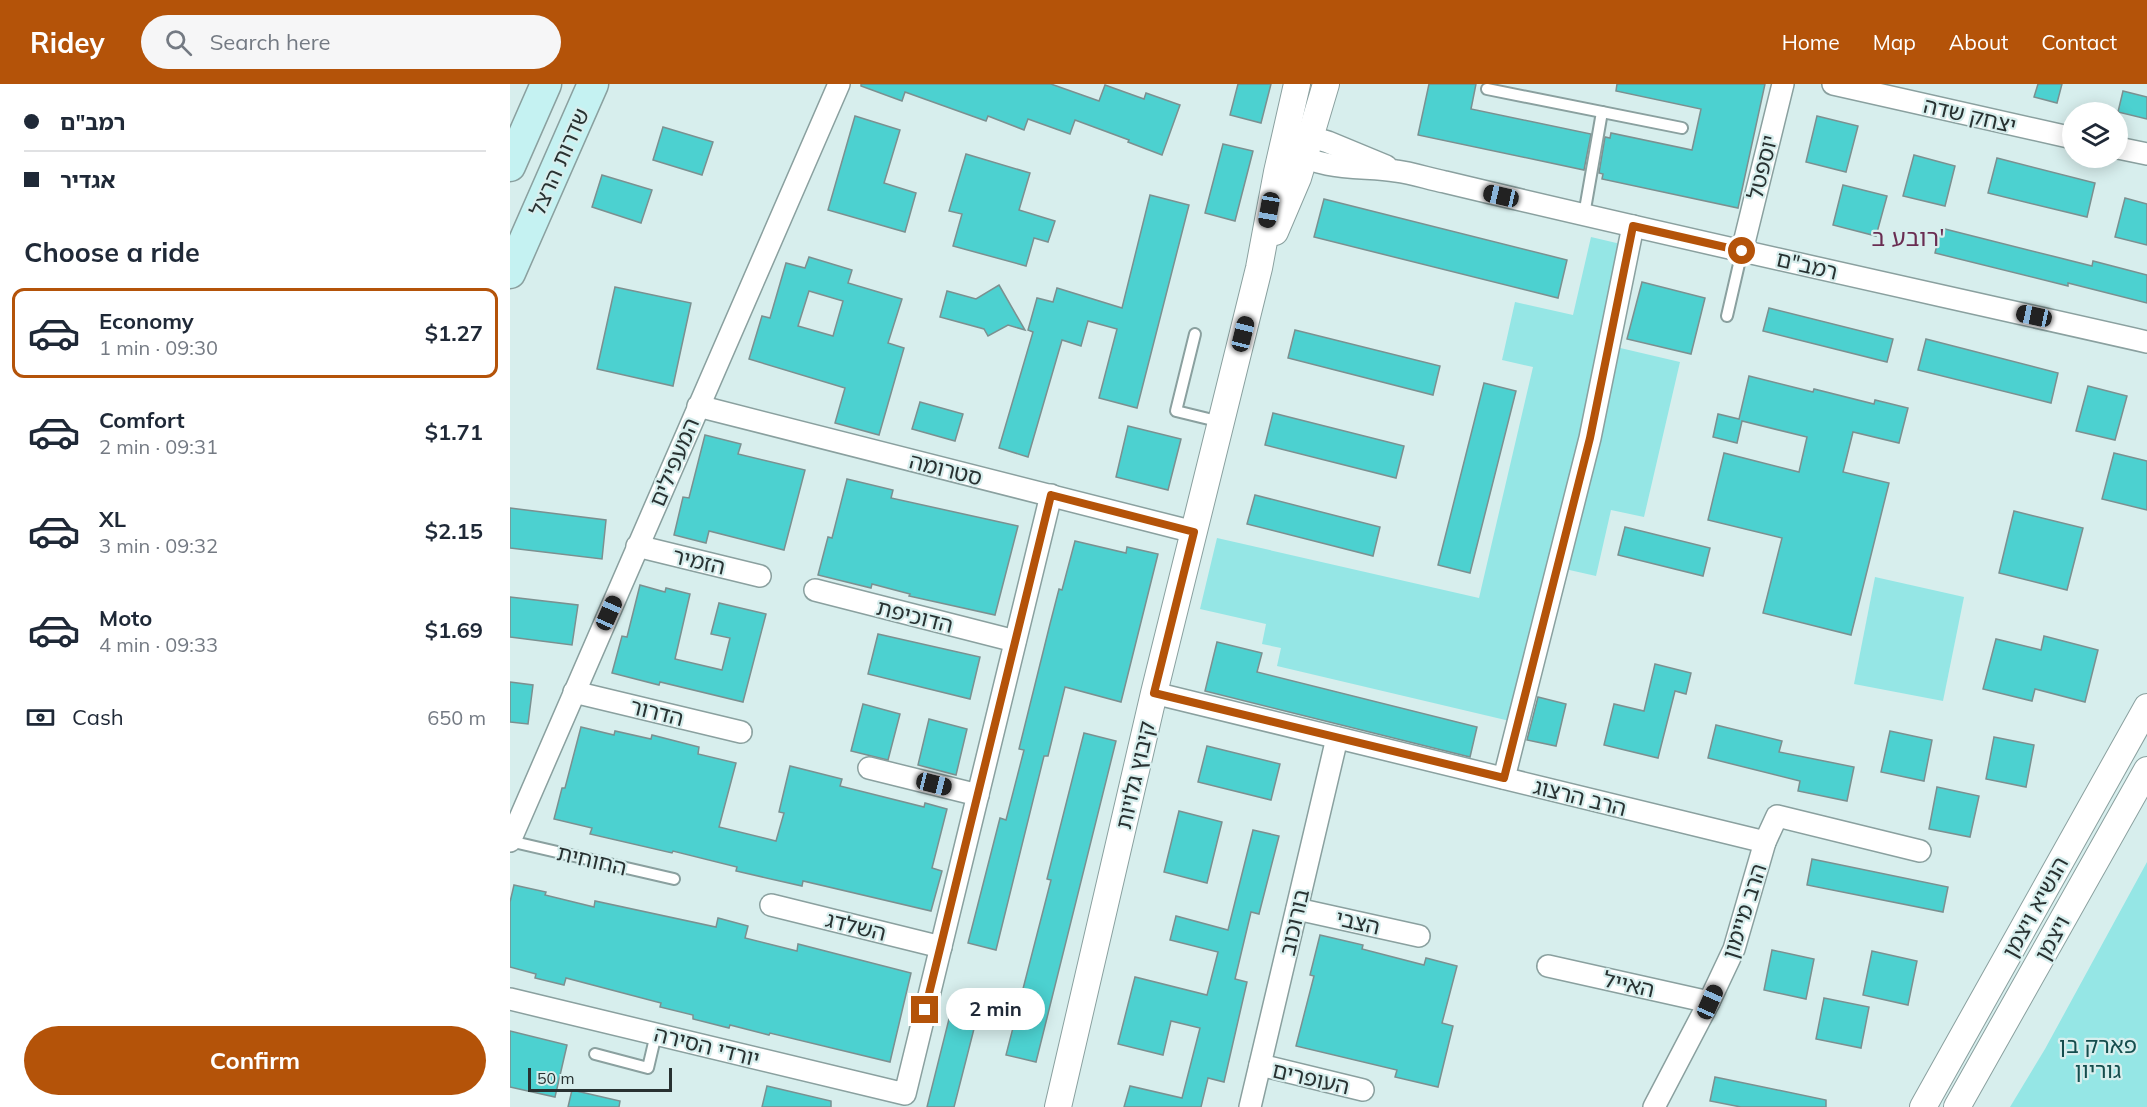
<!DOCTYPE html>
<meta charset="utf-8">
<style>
body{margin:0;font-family:Mulish,"Noto Sans Hebrew",sans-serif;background:#f6f6f7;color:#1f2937;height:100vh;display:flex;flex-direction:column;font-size:22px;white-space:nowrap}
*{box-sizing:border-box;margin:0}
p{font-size:20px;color:#747a83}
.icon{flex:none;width:33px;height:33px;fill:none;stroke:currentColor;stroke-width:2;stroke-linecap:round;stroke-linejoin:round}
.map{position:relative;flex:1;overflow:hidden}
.drawer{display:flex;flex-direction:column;background:#fff;width:510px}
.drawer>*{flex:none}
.banner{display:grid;align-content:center;height:132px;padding:0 24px;background:#fff}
.controls{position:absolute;left:1552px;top:18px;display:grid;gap:12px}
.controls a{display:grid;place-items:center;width:66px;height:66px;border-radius:50%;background:#fff;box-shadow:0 3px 15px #0003;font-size:30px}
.scale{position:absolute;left:18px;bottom:15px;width:144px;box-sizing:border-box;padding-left:6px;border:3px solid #283131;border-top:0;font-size:16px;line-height:21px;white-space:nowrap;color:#283131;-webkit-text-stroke:4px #d7eeed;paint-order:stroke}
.end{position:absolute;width:27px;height:27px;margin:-14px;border:8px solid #b45309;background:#fff;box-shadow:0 0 0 3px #fff}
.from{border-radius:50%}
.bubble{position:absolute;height:42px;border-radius:21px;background:#fff;box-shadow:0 3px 15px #0003;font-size:20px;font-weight:700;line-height:42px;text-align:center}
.car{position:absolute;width:18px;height:36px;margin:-18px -9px;border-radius:8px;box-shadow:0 0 4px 2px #0007;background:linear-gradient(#222 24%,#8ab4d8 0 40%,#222 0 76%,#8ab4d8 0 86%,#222 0)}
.banner b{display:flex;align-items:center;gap:21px;height:57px;font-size:22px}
.banner b+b{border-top:2px solid #e0e1e3}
.banner i{width:15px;height:15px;background:#1f2937}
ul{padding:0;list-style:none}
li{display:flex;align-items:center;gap:18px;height:90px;margin:0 12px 9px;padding:0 12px;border:3px solid transparent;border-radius:12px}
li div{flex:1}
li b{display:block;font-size:22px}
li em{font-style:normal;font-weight:700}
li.on{border-color:#b45309}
li>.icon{width:54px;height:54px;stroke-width:1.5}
h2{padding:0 24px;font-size:27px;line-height:72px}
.pay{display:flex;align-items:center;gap:15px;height:66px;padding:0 24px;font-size:22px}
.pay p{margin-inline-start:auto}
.button{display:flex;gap:12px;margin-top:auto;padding:12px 24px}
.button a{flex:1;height:69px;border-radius:36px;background:#b45309;color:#fff;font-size:24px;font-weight:700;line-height:69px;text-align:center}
header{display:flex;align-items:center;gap:36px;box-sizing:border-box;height:84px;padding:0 30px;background:#b45309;color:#fff}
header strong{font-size:28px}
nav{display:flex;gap:33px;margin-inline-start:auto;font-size:21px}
.search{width:420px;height:54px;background:#f6f6f7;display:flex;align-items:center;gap:15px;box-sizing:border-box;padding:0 21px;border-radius:33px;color:#747a83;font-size:22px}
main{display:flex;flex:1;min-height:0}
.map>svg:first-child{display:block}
.green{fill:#95e6e5}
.building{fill:#4cd1d0;stroke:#7b9090;stroke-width:1.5;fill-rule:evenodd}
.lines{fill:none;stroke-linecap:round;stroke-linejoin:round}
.service-casing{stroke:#8aa09f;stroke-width:14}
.minor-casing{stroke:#8aa09f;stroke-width:24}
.tertiary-casing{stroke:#8aa09f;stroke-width:28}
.secondary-casing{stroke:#8aa09f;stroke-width:33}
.service{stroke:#fff;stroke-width:10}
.minor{stroke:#fff;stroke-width:21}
.tertiary{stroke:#fff;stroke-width:26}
.secondary{stroke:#c5f2f2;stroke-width:30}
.route{stroke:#b45309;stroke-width:8}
.labels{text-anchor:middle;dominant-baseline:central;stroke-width:4.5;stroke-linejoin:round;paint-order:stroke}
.street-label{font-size:22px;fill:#283131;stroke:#d7eeed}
.park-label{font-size:22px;fill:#144d4d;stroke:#d7eeed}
.neighbourhood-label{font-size:24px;fill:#6a2d52;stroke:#d7eeed}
</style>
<header>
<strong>Ridey</strong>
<div class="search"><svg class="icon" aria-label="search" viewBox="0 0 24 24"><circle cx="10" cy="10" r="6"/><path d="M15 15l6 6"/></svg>Search here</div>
<nav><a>Home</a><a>Map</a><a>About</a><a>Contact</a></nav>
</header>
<main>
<section class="drawer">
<div class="banner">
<b><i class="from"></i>רמב&quot;ם</b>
<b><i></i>אגדיר</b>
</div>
<h2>Choose a ride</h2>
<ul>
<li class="on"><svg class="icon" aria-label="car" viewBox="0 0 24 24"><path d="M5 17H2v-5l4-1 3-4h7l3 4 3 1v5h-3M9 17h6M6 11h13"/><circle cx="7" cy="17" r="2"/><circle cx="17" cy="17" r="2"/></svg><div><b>Economy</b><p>1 min · 09:30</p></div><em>$1.27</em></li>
<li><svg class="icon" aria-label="car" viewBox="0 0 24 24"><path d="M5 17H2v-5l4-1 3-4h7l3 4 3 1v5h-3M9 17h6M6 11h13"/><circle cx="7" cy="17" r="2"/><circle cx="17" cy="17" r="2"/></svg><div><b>Comfort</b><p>2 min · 09:31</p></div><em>$1.71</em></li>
<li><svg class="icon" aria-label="car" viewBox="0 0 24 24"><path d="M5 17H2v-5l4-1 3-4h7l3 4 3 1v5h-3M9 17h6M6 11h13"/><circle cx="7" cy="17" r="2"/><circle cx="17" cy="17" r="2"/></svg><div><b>XL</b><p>3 min · 09:32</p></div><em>$2.15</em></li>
<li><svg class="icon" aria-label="car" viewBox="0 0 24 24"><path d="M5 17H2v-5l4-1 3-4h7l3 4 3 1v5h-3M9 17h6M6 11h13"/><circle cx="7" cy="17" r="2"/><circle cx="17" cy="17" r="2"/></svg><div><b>Moto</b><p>4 min · 09:33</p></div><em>$1.69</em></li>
</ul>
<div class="pay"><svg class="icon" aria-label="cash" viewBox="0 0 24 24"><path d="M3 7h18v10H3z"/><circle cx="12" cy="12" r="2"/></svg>Cash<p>650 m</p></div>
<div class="button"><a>Confirm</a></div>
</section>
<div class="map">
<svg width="1637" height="1023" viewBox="0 0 1637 1023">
<rect width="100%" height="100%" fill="#d7eeed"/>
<g class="green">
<path d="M1081,153L1115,161L1004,638L767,582L771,564L752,560L756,540L690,525L707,454L969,514L1023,283L992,276L1005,218L1063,231Z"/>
<path d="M1106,263L1170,278L1134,433L1101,426L1086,492L1055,485Z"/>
<path d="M1365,493L1454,513L1433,617L1344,600Z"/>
<path d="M1637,778V1023H1500L1535,965Z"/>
</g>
<g class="building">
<path d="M351,0H541L589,17L595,1L634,15L636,9L670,21L652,71L618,58L619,56L565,36L560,50L518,35L514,46L478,32L476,37L395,8L392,17L351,2Z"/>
<path d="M728,0H761L751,39L720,31Z"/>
<path d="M919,0H966L961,25L1081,50L1074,86L908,51Z"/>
<path d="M1107,0H1255L1228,124L1092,95L1093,90L1089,89L1095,53L1100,54L1101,49L1182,66L1191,25L1106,7Z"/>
<path d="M1528,0H1552L1547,19L1524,13Z"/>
<path d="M1613,7L1637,13V35L1608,28Z"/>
<path d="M345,32L390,46L374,99L406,109L395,148L318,126Z"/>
<path d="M1307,32L1348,42L1336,88L1296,78Z"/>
<path d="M153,43L203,58L192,91L143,76Z"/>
<path d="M713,60L743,67L725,137L695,129Z"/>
<path d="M456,70L520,89L509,126L545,137L538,158L524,154L516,182L443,162L452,130L439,127Z"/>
<path d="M1404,71L1445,82L1435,122L1393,112Z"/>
<path d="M1487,74L1585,99L1577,133L1478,109Z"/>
<path d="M92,91L142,106L131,139L82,123Z"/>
<path d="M1333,101L1377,112L1366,152L1323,141Z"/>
<path d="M640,111L679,121L627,324L589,314L607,245L578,237L571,262L552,256L518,373L489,364L523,248L518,246L527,214L543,218L547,204L612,224Z"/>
<path d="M1615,114L1637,120V161L1605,153Z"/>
<path d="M814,115L1057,176L1048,214L804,153Z"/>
<path d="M1431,144L1582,182L1583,177L1637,191V219L1558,199V202L1425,169Z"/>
<path d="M299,173L342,186L338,199L392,215L378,259L394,264L369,351L325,339L335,304L239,275L252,232L260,234L276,179L295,184ZM299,207L333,217L323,252L288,242Z"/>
<path d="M1132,198L1195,214L1181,270L1117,255Z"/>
<path d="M489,201L515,246L498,241L478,252L474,245L430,233L437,207L466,215Z"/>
<path d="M105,203L181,219L163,302L87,285Z"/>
<path d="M1259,224L1383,255L1377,278L1253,247Z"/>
<path d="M785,246L930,282L923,311L778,274Z"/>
<path d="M1416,255L1548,289L1541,319L1408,286Z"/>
<path d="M1239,292L1303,308L1304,305L1364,320L1365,316L1398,324L1389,359L1343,348L1333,388L1379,399L1341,551L1253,529L1272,454L1198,436L1214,369L1289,388L1297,353L1232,337L1227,359L1203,353L1208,330L1229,335Z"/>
<path d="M974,299L1006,307L960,489L928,481Z"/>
<path d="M1578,302L1617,312L1605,356L1566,347Z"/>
<path d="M410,318L453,330L445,357L402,345Z"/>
<path d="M763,329L894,362L886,394L755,361Z"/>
<path d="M618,342L671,355L658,406L606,393Z"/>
<path d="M195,351L231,360L228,370L295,386L274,466L199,447L196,459L164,451L173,413L179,414Z"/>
<path d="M1604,369L1637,377V426L1592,415Z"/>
<path d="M337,395L383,406L381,414L508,442L485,531L399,512L400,510L362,500L361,504L308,491L318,453L322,454Z"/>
<path d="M745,411L870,443L863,472L737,440Z"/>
<path d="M0,424L96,436L92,475L0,464Z"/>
<path d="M1504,427L1573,444L1557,506L1489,489Z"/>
<path d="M1115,443L1200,464L1193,492L1108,471Z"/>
<path d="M565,457L616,469L617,463L648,470L611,618L555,603L538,672H534L486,866L458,859L490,734L496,736L514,666L509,665L540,540L549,505L552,506Z"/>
<path d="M130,501L155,508L156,504L180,510L165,575L212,586L220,554L201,550L209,519L256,530L233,618L150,598L149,601L102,589L112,552L117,553Z"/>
<path d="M0,513L68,521L62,561L0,553Z"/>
<path d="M368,550L470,573L460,615L358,590Z"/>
<path d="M1534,552L1588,566L1575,618L1525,605L1522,617L1473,605L1486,555L1531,566Z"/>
<path d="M707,558L752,569L747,588L967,643L960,673L695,607Z"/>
<path d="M1145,580L1181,589L1176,610L1165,607L1148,674L1094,661L1104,620L1134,627Z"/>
<path d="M0,598L23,601L18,640L0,638Z"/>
<path d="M1028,613L1056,620L1046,662L1017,656Z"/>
<path d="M353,620L390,630L378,676L341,667Z"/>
<path d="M419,635L457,645L446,691L408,681Z"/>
<path d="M1206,641L1272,657L1269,668L1344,683L1337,717L1288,707L1290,697L1198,674Z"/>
<path d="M71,643L104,651L105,647L141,655L142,651L189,663L188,670L226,679L209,743L266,757L274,729L269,728L280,682L332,695L330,702L414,723L415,719L437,725L422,784L432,787L421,827L293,797L292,802L226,787L227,783L163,767L162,769L80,750L82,744L44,735L52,704H55Z"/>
<path d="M1380,647L1422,656L1414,697L1371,688Z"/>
<path d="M574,649L606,657L526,978L496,971L541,796L537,795Z"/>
<path d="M1484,653L1524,661L1516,703L1476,695Z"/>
<path d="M697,662L770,680L761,716L688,698Z"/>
<path d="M1427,703L1469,712L1460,753L1419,745Z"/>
<path d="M669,727L712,738L697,799L654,788Z"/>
<path d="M743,746L769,752L749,830L741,828L725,895L737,898L714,998L698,994L691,1023H614L620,1002L672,1014L690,944L661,937L653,971L608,960L625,893L697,911L708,868L660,856L666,832L718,846Z"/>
<path d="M1302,775L1438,803L1433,828L1297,801Z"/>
<path d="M4,801L36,808L35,811L84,823L85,817L206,843L208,834L238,842L235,854L287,867L288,860L401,889L380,978L260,949L259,951L220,941L219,944L183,935V931L150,923L151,919L56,894L54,901L25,894L26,890L0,883V818Z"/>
<path d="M810,851L853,861L852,865L914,881L916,874L947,882L932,939L943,942L928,1003L885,993L887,986L786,962L804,892L800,891Z"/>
<path d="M1262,866L1304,875L1296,915L1254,906Z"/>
<path d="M1362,867L1407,877L1398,921L1353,911Z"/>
<path d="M1314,914L1359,923L1351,964L1306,955Z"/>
<path d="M440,931L466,937L444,1023H417Z"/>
<path d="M0,947L57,961L45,1013L0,1003Z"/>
<path d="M1205,993L1316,1016V1023H1231L1200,1017Z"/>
<path d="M257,1002L321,1017V1023H252Z"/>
<path d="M62,1006L110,1017L109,1023H58Z"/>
</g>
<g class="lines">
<g class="service-casing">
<g id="service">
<path d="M977,5L1172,44"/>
<path d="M1074,131L1092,28"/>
<path d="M1217,232L1232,167"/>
<path d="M685,250L666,327L711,338"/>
<path d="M0,757L164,795"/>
<path d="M85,970L138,984L146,950"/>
</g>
</g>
<g class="minor-casing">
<g id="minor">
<path d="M1323,0L1563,54"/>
<path d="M786,56L801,53L818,58L876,82"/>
<path d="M1608,64L1637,70"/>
<path d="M782,66C812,87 851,82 886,87C903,89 919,95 935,98C1168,154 1403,205 1637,258"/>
<path d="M1232,167L1273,0"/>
<path d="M188,322L684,448"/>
<path d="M127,462L250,492"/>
<path d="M305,506L505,557"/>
<path d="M64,608L231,648"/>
<path d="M644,609L1255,758L1267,732L1410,767"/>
<path d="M359,684L468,711"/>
<path d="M994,694L1080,354L1123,142"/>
<path d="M0,757L329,0"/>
<path d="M261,821L431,863"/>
<path d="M787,825L909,852"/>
<path d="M1038,882L1199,918"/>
<path d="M0,915L395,1010L541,411"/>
<path d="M750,981L853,1006"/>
<path d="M740,1023L827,654"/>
<path d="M1144,1023L1199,918L1224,865L1255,758"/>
</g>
</g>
<g class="tertiary-casing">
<g id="tertiary">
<path d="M765,148L788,94L816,0"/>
<path d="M548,1023L644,609L749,184L767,88L787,0"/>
<path d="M1413,1023L1637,623"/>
<path d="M1447,1023L1637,686"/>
</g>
</g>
<g class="secondary-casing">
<g id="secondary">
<path d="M0,82L36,0"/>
<path d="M0,189L83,0"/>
</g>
</g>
<use href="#service" class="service"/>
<use href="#minor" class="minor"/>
<use href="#tertiary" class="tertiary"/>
<use href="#secondary" class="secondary"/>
</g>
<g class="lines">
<path class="route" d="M415,926L541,411L684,448L644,609L994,694L1080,354L1123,142L1232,167"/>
</g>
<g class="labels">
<g class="street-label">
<text transform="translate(1460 31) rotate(13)">יצחק שדה</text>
<text transform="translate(49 78) rotate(-66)">שדרות הרצל</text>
<text transform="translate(1252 83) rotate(-76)">יוספטל</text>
<text transform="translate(1297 181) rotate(13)">רמב"ם</text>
<text transform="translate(164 378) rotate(-67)">המעפילים</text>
<text transform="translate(436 385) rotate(14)">סטרומה</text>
<text transform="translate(189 477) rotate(13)">הזמיר</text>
<text transform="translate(405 532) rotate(14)">הדוכיפת</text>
<text transform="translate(147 628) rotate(14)">הדרור</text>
<text transform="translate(625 691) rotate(-77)">קיבוץ גלויות</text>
<text transform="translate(1070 713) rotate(14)">הרב הרצוג</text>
<text transform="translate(82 776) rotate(13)">החוחית</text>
<text transform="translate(1525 823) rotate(-61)">הנשיא ויצמן</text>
<text transform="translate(1234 827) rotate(-72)">הרב מיימון</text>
<text transform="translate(784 838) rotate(-77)">בורוכוב</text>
<text transform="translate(848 838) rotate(13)">הצבי</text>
<text transform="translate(346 842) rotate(14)">השלדג</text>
<text transform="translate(1542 854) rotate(-61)">ויצמן</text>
<text transform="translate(1119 900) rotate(13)">האייל</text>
<text transform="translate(197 962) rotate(14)">יורדי הסירה</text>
<text transform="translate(801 994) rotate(13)">העופרים</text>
</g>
<g class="park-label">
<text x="1588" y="961">פארק בן<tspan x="1588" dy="25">גוריון</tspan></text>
</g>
<g class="neighbourhood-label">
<text x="1398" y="153">רובע ב'</text>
</g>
</g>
</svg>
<div class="controls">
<a><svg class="icon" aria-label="layers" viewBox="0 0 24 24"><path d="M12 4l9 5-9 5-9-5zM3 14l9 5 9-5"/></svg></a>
</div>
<div class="scale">50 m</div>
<i class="end from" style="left:1232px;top:167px"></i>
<i class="end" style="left:415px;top:926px"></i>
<div class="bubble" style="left:436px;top:904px;width:99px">2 min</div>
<i class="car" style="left:991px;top:112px;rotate:283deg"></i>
<i class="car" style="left:759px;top:126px;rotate:190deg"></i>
<i class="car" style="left:1524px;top:232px;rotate:282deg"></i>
<i class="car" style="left:733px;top:250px;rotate:14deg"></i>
<i class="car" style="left:99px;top:529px;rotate:24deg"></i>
<i class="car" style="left:424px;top:700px;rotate:104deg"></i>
<i class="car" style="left:1200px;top:918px;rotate:24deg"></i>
</div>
</main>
